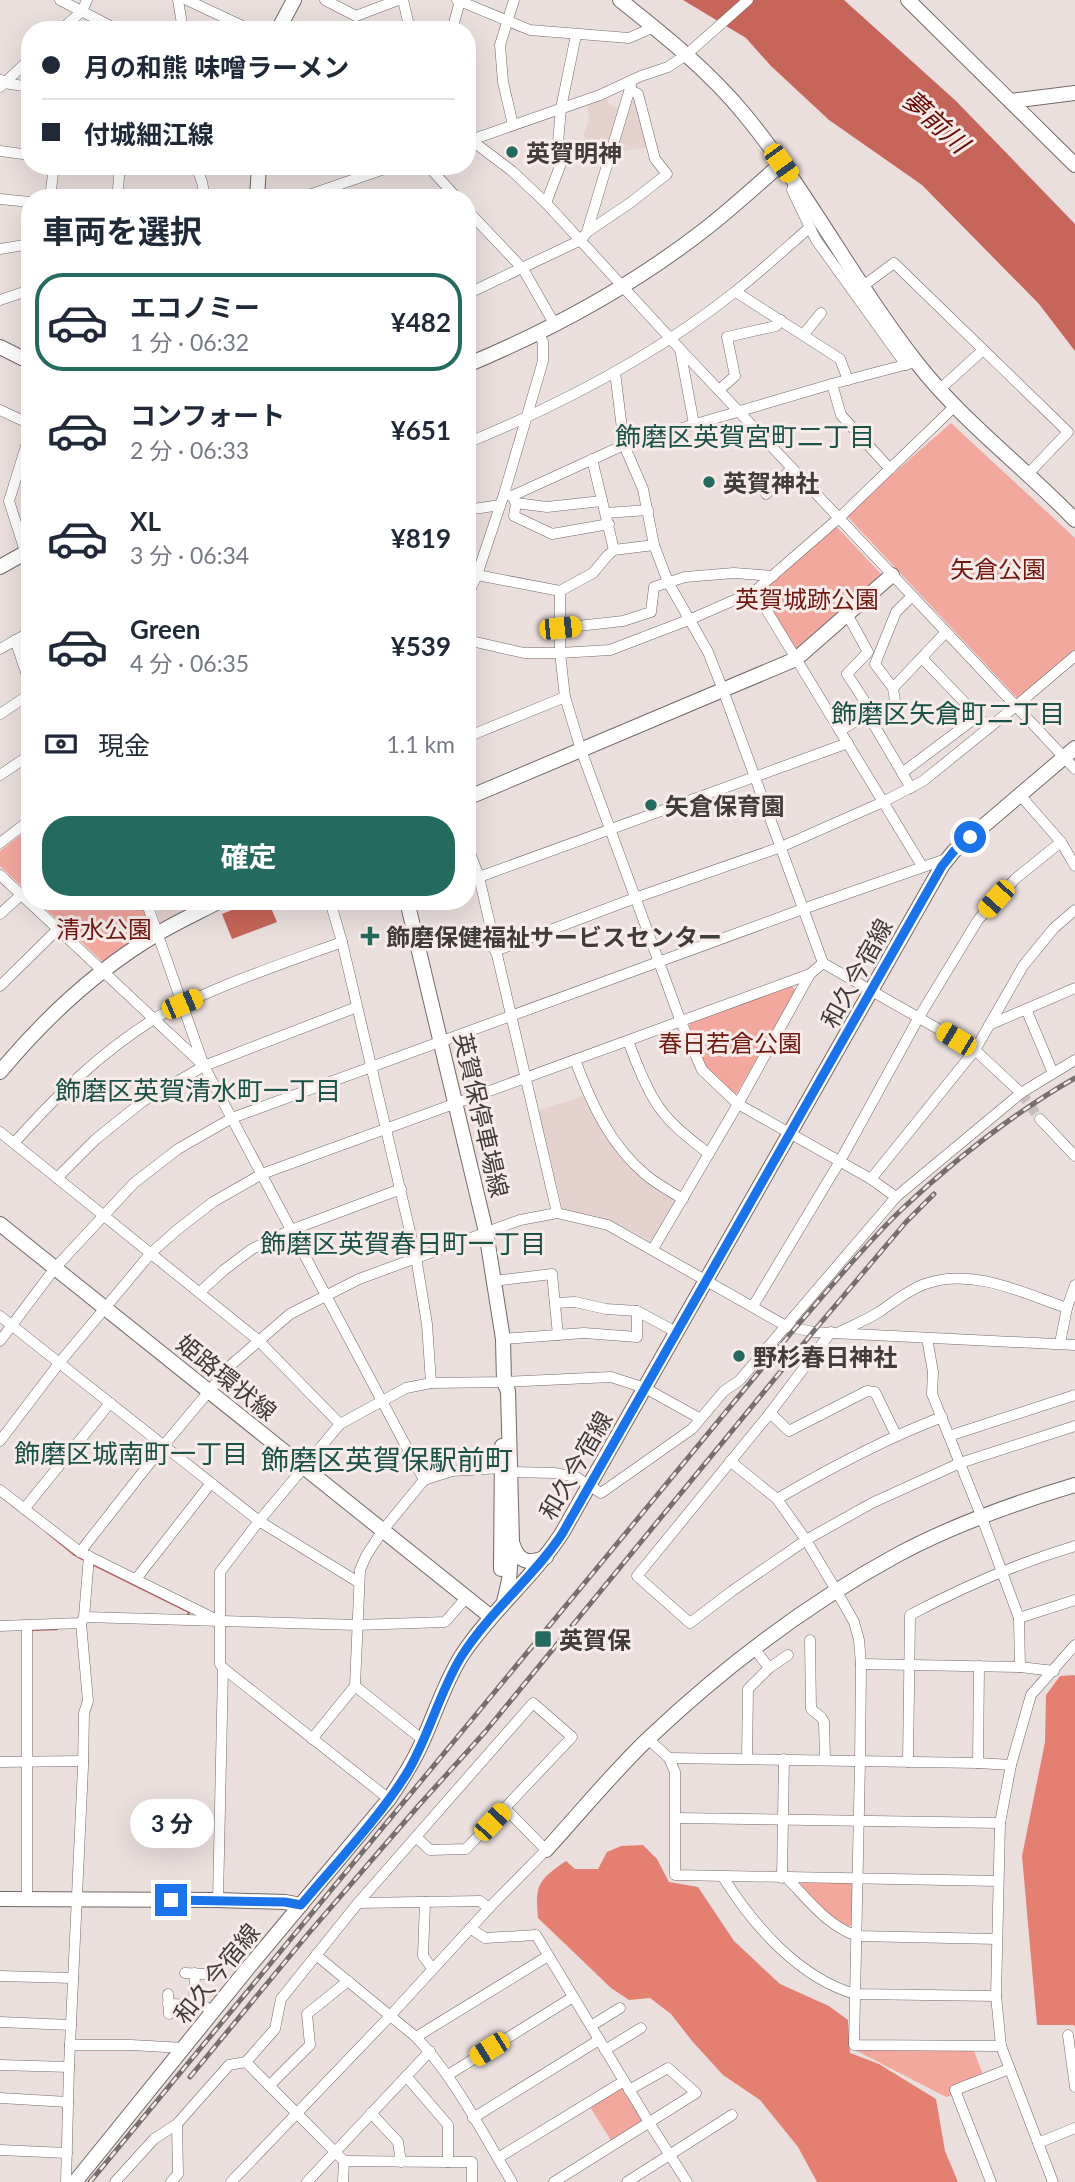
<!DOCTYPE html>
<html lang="ja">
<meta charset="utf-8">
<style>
body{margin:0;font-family:Lato,"Noto Sans JP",sans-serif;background:#f2f2f3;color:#1f2937;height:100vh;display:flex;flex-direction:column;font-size:26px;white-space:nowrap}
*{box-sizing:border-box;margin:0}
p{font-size:23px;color:#747a83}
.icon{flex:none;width:38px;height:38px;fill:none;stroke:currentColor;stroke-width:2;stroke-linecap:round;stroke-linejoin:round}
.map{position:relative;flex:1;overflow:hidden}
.panel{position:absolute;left:21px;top:189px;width:455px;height:721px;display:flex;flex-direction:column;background:#fff;border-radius:28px;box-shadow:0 7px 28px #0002}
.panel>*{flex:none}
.hud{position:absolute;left:21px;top:21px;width:455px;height:154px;border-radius:28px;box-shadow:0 7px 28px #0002;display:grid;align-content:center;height:154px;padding:0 21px;background:#fff}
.end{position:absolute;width:32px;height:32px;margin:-16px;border:9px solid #1a73e8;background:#fff;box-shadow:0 0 0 4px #fff}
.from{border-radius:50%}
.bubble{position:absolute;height:49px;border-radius:24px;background:#fff;box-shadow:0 7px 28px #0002;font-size:23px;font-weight:700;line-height:49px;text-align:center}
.car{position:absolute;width:21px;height:42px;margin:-21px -10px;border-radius:9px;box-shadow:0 0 5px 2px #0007;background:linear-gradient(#f5c518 24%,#345 0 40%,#f5c518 0 76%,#345 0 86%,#f5c518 0)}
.hud b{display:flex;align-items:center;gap:24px;height:66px;font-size:26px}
.hud b+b{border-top:2px solid #e0e1e3}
.hud i{width:18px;height:18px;background:#1f2937}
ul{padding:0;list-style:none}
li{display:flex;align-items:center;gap:21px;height:98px;margin:0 14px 10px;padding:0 7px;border:4px solid transparent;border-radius:28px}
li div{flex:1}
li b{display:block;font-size:26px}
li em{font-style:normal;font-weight:700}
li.current{border-color:#256a5e}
li>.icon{width:63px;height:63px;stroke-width:1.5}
h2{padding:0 21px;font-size:32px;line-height:84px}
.pay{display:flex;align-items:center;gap:18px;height:77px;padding:0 21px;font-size:26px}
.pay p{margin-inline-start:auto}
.button{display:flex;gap:14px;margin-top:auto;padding:14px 21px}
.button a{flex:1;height:80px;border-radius:28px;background:#256a5e;color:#fff;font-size:28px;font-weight:700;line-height:80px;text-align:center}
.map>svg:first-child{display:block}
.built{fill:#e5d2cf}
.green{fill:#f2a89d}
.forest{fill:#e48072}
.water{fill:#c66559}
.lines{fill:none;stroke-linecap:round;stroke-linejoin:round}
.stream{stroke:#c66559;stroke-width:2.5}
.street-tunnel{stroke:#c8bebd;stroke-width:10;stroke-dasharray:10 5;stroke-linecap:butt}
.street-casing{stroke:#736967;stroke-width:11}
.secondary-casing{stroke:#736967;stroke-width:16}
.street{stroke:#fff;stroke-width:10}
.secondary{stroke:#fff;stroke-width:14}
.rail-casing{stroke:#766f6e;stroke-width:5}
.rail{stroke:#f7ecea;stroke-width:2.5;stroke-dasharray:8;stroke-linecap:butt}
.route{stroke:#1a73e8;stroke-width:9}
.poi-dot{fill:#256a5e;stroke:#f7ecea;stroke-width:2.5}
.labels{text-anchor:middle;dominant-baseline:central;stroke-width:6;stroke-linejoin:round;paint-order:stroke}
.poi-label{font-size:24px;font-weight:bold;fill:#403c3b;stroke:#f7ecea;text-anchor:start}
.park-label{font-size:24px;fill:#711811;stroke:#f7ecea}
.street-label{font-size:24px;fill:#403c3b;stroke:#f7ecea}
.water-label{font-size:26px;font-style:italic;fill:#680d08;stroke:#f7ecea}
.neighbourhood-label{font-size:26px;fill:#1a5248;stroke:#f7ecea}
.quarter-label{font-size:28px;fill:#1a5248;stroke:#f7ecea}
</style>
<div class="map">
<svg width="1075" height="2182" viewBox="0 0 1075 2182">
<rect width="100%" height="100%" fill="#eadfdd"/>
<g class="built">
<path d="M606,98L610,106L620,108L606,155L585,157L584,133L589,120L588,105Z"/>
<path d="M631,98L636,99L646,147L615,153Z"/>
<path d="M153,901H205L164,922H160Z"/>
<path d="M584,1096L614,1148L642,1176L677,1201L651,1242L619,1224L597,1216L563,1210L538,1110Z"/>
</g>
<g class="green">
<path d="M951,423L1075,538V650L1018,699L846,515Z"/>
<path d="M835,525L882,575L799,649H795L761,594L762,590L784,573Z"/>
<path d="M30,828V894L0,866V851Z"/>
<path d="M37,901H141L150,927L149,932L107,961H102Z"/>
<path d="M792,986L796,991L737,1093L732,1094C715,1079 686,1048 690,1022Z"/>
<path d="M804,1882H849L852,1884V1925L847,1927L833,1918L800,1887V1884Z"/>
<path d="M853,2049L974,2051L983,2075L951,2087L953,2095L946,2097Z"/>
<path d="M620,2088L624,2089L643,2119L642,2123L612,2142L590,2107Z"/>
</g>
<g class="forest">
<path d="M1074,1675L1075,1676V2027L1074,2025H1037L1022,1856L1045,1742L1046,1695L1060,1676Z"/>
<path d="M643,1845L657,1859L669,1882L698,1887L734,1941L780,1984L829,2006L848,2020L850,2053L879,2064L936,2099L945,2151L958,2182H817L798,2147L760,2100L723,2075L692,2041L671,2014L650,1998L629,2000L611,1988L538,1918C535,1885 538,1880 566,1861L575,1869H598L607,1852L621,1846Z"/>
</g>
<g class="water">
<path d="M683,0H844L956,101L1075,224V351L1039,304L922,185L829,120L771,66L746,38Z"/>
<path d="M254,901H268L277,922L232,939L222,914Z"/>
</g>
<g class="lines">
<g class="stream">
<path d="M47,1532L75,1555L86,1561"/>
<path d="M92,1564L189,1612L188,1616"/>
<path d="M28,1630L57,1629"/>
</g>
<path class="street-tunnel" d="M1021,1093L1040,1119"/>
<g class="street-casing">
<g id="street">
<path d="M60,0L118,30"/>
<path d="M178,0L183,30"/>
<path d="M187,0L251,30"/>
<path d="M325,0L356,16L398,0"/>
<path d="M403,0L410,30"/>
<path d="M457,0L530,30L629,38L654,27"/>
<path d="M61,30L82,11L87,0"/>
<path d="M452,30L460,1"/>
<path d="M1,80L4,83L30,87"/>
<path d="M0,87L30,59"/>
<path d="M513,125L503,82L500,45L514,0"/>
<path d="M467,137L512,171L546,203L680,349L1075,769"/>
<path d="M468,141L600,95L641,76L668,67L686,55L748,0"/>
<path d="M0,151L30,155"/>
<path d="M120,166L118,189L121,198"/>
<path d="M196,166L202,182L205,198"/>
<path d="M428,166L457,198"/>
<path d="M794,183L792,190L816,240L906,365"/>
<path d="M50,198L54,166"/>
<path d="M300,198L393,166"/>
<path d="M0,199L30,202"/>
<path d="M546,203L560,166L558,143L561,108L576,35"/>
<path d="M467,210L523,269L555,325"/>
<path d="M587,232L631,85"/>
<path d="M0,249L30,244"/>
<path d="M863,286L894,263L1068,432L1027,475"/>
<path d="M736,292L840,359L848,380"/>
<path d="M467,294L581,240L587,232L630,203L667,174L655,159L638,94L630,90"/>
<path d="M0,300L30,290"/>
<path d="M804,334L821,313"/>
<path d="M680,349L694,424"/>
<path d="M615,372L624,445L643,489L654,545L668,582L708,652L723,690L823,963L975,1050L1021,1093"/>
<path d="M832,384L841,415L890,469"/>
<path d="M720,389L735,376L727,337L776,326L781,320"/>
<path d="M939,390L983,350"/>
<path d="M0,410L30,424"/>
<path d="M30,433L9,501L30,567"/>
<path d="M467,443C562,404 656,355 736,291C761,271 785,249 809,228"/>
<path d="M592,459L614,550"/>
<path d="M504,494L512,496L624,445L832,384L916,362"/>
<path d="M766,494L792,468"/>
<path d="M512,496L516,503L514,516L552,534L609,524"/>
<path d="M516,503L547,507L602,501"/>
<path d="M467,510L500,505"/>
<path d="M606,513L648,510"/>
<path d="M467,572L477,575L560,591L593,573L608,555L614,550L654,545"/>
<path d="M560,591V653L565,697L581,750L681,1022L702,1070L738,1104L871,1179L896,1197"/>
<path d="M755,591L922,866"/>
<path d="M467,596L477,575L504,494L543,361V342L539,334"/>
<path d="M560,628L623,621L651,612L654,587L685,577L734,573L773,576"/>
<path d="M15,640L30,684"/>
<path d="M467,640L524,653H560L610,650L691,619L755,591L840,517L955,406"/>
<path d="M0,649L30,632"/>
<path d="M922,658L989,728"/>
<path d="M893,688L875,664L896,612L912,596"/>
<path d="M0,714L30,694"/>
<path d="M840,731L871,711L847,674L868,652L847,614"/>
<path d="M467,737L565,697"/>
<path d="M902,773L978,716"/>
<path d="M0,775L30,755"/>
<path d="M911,788L874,725L895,701L893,688L946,632"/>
<path d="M1020,795L1061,842L1075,866"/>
<path d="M0,843L30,820"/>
<path d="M467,845L479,877L557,1213"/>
<path d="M0,875L201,1063"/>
<path d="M479,877L848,743"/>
<path d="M146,901L204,1066L424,1480"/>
<path d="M330,901L342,942L416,1257L427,1324L431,1383"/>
<path d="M0,914L21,895"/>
<path d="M495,951L635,898L781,847L883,802L923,781L1016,706L1075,656"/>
<path d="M0,986L58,929"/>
<path d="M1026,1009L1053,1073"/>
<path d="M989,1025L1075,988"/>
<path d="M628,1041C636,1061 643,1082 655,1101C667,1122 690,1139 709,1154"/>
<path d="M575,1060C591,1103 610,1145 646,1175C657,1184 671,1192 683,1199"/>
<path d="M1040,1119L1075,1156"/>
<path d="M0,1132L258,1340L340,1424"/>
<path d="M14,1143C56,1096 100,1053 154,1019C172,1008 192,1000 212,991C254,973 298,958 342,942"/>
<path d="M57,1178L96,1139L142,1102L204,1066L357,1007"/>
<path d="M871,1179L975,1050L1023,966L1054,928L1075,910"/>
<path d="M653,1249L738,1104L810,974L823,963"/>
<path d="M494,1281L552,1274L558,1335"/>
<path d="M200,1292L224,1270L252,1249L291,1230L401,1189"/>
<path d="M555,1303L575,1302L606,1309L637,1311L676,1332"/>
<path d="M753,1306L840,1161L919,1017L978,920L1015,879L1061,842"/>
<path d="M0,1316L259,1521L358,1582"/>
<path d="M831,1332L770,1413L637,1576L690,1623L732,1591L806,1540L872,1503L960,1463L1075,1426"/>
<path d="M840,1332C853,1325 867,1320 879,1312C894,1302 908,1290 925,1284C972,1267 1023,1293 1067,1308"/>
<path d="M927,1338L933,1372L932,1394L982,1518L1019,1618L1020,1667"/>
<path d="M503,1339L584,1333L637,1337V1311"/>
<path d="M0,1341L55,1268L134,1183L178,1149L232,1118L803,909L946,859"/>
<path d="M1060,1343L1067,1308L1075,1285"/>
<path d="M770,1413L789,1431L867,1391L875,1392L896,1435"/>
<path d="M949,1436L1075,1395"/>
<path d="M0,1441L60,1362L151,1253L177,1230L213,1202L262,1174L810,974"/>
<path d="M730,1461L777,1499L806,1540L836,1590L854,1622L859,1640L861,1664L860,1762L854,2045L1001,2046"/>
<path d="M511,1472L554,1473L576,1477L601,1493L692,1429L724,1391L739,1381L896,1197L1021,1093L1075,1060"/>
<path d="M0,1490L80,1552L215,1619"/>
<path d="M777,1499C830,1468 884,1439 942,1417"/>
<path d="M24,1509L110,1403"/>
<path d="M80,1552L164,1445L231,1365L290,1314L359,1279L520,1220L557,1213L608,1225L786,1326L813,1332L1075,1345"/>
<path d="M136,1579L211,1483"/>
<path d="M84,1617L89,1556"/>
<path d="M1019,1618L1075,1600"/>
<path d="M0,1626L81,1623L84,1617L357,1625L445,1622L466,1598"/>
<path d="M810,1640L811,1709L821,1717L824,1722L825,1760"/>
<path d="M754,1648L769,1668"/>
<path d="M861,1664L1020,1667L1054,1671"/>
<path d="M223,1668L389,1799"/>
<path d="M355,1686L423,1740"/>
<path d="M312,1739L355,1686L360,1570L366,1556L383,1530L424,1480L452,1471L501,1468"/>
<path d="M648,1739L669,1758L675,1772V1875L998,1881"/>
<path d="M669,1758L978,1763L1011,1765"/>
<path d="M747,1758L748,1689L769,1668L788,1655"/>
<path d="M0,1762L83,1761"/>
<path d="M908,1762L910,1615C963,1587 1018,1563 1075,1546"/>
<path d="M978,1763L979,1666"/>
<path d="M676,1818L1000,1823"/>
<path d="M723,1877C753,1925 799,1978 855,1994L996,1996"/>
<path d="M782,1878L784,1759"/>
<path d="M788,1879C809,1901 828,1926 857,1936L997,1939"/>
<path d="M27,1899V1626"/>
<path d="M218,1900L223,1668L220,1664V1572L259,1521L340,1424L406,1388L431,1383L504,1382L611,1377L645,1388L699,1418"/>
<path d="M425,1902L423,1956L432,1968"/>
<path d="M358,1903L480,1901L489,1908"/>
<path d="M470,1928L485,1938L536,1935L650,2124L687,2182"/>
<path d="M316,1955L416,2037C456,2079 482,2133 512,2182"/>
<path d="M185,1973L204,1974"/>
<path d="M0,1976L73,1978"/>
<path d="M168,1994L169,2014"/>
<path d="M168,2004L203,2005L213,2012"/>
<path d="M194,2004L195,1973"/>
<path d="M0,2022L71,2025"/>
<path d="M591,2026L620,2008"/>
<path d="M1068,2035L1075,2087"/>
<path d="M416,2037L548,1956"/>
<path d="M70,2045H131L184,2048"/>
<path d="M605,2050L641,2028"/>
<path d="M246,2062L344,2161L343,2182"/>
<path d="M0,2065L69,2067"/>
<path d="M448,2075L573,1997"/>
<path d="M406,2076L448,2125V2162H472V2182"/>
<path d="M269,2086L310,2045L307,2014L348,1981"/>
<path d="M0,2098L68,2102"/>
<path d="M371,2113L398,2142L401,2162"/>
<path d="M473,2118L599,2040"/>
<path d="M1038,2143L1075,2128"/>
<path d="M0,2150L67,2153"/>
<path d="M498,2158L624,2081"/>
<path d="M344,2161L448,2162"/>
<path d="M66,2182L69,2067L83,1767L84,1713L88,1701L81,1623"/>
<path d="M115,2182L154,2139L177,2124L229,2065L246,2062L275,2029L281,1999L358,1903L533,1703L572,1737L466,1849L430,1850L416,1837"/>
<path d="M171,2182L178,2174L177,2124"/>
<path d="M231,2182L390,2016L489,1908L546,1850L505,1808"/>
<path d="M307,2182L430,2051"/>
<path d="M554,2182L696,2093L668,2068L629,2090"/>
<path d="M627,2182L732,2115"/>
<path d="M991,2182L955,2090L1009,2069"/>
<path d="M1053,2182L1001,2046L996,1996L1000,1823L1011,1765L1031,1695L1075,1645"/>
</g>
</g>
<g class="secondary-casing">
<g id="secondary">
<path d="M620,0C664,35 709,71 745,115C809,193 855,284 917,363C963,422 1023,466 1075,520"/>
<path d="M908,0L1075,165"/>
<path d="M278,30L294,0"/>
<path d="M1011,101L1075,93"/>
<path d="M257,198L259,166"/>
<path d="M0,347L30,362"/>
<path d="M467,365C551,330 632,286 704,230C731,209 756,186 781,164"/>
<path d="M0,567L30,550"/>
<path d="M467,798L796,659L892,575"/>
<path d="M407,901L486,1232L503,1339L504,1382L508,1391L512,1541L509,1580L504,1602"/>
<path d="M0,1072C44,1019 98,969 157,934C177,922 199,912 220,901"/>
<path d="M0,1224L491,1617"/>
<path d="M512,1542C518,1562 528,1565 546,1557"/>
<path d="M501,1569L502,1446"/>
<path d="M546,1850C580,1813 613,1772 650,1737C725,1666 807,1604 897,1555C949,1527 1018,1502 1075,1485"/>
<path d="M0,1899L218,1900L285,1902L301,1905"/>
<path d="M75,2182L248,1968L389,1799C402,1780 415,1760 424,1738C436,1711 446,1680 462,1655C491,1611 533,1578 562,1533L942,866L954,851L1075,748"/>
</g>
</g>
<use href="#street" class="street"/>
<use href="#secondary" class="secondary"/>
<g class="rail-casing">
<g id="rail">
<path d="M190,2077L308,1934L420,1804L485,1732L813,1332L906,1222L934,1194"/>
<path d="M90,2182L796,1327C830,1288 863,1247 900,1211C953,1161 1012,1114 1075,1078"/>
</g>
</g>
<use href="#rail" class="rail"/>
</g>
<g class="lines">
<path class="route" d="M171,1900L285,1902L301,1905C335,1864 379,1818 407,1773C429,1736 439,1693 461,1657C489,1612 533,1578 562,1534L942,866L954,851L970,837"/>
</g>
<g class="poi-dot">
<circle cx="512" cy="152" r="7"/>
<circle cx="709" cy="482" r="7"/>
<circle cx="651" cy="805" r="7"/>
<path d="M366.5 925.5h7v7h7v7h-7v7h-7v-7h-7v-7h7z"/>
<circle cx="739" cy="1356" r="7"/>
<rect x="534" y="1630" width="18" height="18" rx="3.5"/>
</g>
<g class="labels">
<g class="poi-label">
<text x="526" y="152">英賀明神</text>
<text x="723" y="482">英賀神社</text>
<text x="665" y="805">矢倉保育園</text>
<text x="386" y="936">飾磨保健福祉サービスセンター</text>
<text x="753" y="1356">野杉春日神社</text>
<text x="559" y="1639">英賀保</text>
</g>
<g class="park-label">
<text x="998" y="568">矢倉公園</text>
<text x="807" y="598">英賀城跡公園</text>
<text x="104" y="928">清水公園</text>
<text x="730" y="1042">春日若倉公園</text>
</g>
<g class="street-label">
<text transform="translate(856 973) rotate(-61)">和久今宿線</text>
<text transform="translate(482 1115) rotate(77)">英賀保停車場線</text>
<text transform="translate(227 1377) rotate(39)">姫路環状線</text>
<text transform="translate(575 1465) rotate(-60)">和久今宿線</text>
<text transform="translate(216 1973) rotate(-51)">和久今宿線</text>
</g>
<g class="water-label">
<text transform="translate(936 121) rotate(42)">夢前川</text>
</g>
<g class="neighbourhood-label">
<text x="745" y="436">飾磨区英賀宮町二丁目</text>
<text x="948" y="713">飾磨区矢倉町二丁目</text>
<text x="198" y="1090">飾磨区英賀清水町一丁目</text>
<text x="403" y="1243">飾磨区英賀春日町一丁目</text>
<text x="131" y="1453">飾磨区城南町一丁目</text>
</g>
<g class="quarter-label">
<text x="387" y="1459">飾磨区英賀保駅前町</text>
</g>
</g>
</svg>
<i class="end from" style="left:970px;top:837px"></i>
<i class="end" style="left:171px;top:1900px"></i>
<div class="bubble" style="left:130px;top:1799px;width:84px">3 分</div>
<i class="car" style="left:781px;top:163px;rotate:144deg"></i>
<i class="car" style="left:560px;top:628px;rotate:84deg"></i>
<i class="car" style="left:996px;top:899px;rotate:222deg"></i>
<i class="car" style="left:182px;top:1004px;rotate:67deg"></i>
<i class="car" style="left:956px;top:1039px;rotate:301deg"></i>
<i class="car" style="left:492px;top:1822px;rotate:43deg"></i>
<i class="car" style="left:489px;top:2049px;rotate:238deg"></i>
<div class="hud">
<b><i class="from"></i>月の和熊 味噌ラーメン</b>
<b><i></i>付城細江線</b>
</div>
<section class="panel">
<h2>車両を選択</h2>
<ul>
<li class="current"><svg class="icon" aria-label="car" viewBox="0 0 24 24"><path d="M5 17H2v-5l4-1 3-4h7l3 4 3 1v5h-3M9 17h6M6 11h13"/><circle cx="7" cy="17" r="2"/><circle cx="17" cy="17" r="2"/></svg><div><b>エコノミー</b><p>1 分 · 06:32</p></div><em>¥482</em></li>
<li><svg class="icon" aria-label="car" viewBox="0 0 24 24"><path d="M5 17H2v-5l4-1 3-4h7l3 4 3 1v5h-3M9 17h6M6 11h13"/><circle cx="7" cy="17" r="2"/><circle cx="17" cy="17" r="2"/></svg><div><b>コンフォート</b><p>2 分 · 06:33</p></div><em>¥651</em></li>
<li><svg class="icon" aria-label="car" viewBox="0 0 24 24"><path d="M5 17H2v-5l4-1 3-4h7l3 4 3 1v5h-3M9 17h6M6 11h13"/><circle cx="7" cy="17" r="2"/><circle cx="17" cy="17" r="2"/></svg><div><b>XL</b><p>3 分 · 06:34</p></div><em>¥819</em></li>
<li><svg class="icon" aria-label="car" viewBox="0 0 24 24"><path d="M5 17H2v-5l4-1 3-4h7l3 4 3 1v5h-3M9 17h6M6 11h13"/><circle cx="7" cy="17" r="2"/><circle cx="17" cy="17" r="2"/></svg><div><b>Green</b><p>4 分 · 06:35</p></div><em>¥539</em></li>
</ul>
<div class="pay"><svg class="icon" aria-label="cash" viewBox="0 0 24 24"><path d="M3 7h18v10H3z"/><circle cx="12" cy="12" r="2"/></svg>現金<p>1.1 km</p></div>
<div class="button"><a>確定</a></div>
</section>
</div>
